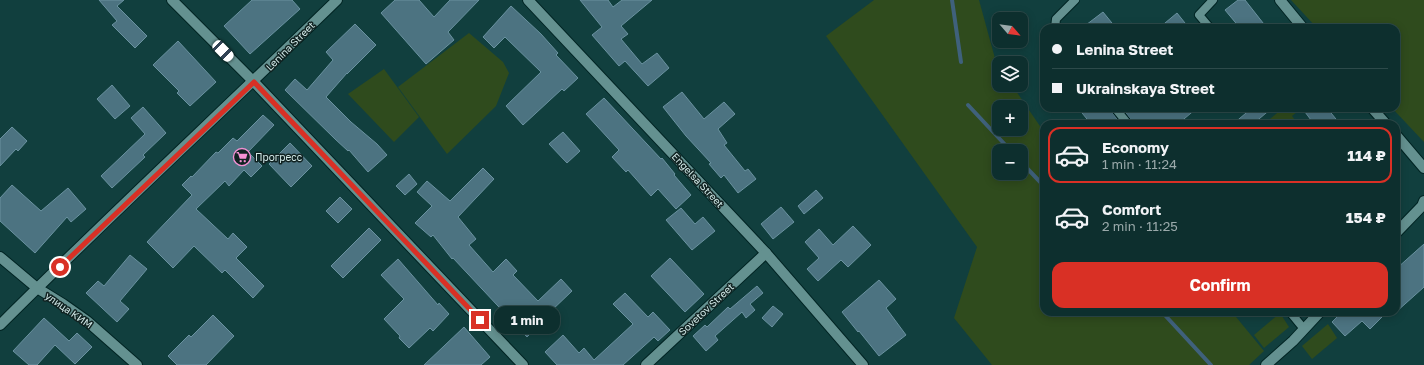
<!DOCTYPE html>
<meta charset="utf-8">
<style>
body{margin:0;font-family:"Golos Text",sans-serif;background:#163736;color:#f1f3f6;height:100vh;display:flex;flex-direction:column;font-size:15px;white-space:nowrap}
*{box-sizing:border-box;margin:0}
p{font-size:13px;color:#9aa9aa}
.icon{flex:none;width:22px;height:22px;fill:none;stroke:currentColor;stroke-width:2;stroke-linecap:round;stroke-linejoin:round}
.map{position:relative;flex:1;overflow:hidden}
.drawer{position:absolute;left:1040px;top:120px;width:360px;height:196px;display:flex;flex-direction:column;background:#0d2f2e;border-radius:12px;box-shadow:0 2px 10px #0003,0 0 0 1px #2d4a4a}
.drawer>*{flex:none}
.top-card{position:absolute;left:1040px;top:24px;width:360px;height:88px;border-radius:12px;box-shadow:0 2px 10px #0003,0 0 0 1px #2d4a4a;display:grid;align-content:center;height:88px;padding:0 12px;background:#0d2f2e}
.needle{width:26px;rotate:118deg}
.fabs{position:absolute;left:992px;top:12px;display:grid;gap:8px}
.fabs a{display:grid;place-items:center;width:36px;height:36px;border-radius:8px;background:#0d2f2e;box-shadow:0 2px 10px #0003,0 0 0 1px #2d4a4a;font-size:20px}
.end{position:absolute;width:18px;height:18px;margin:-9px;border:5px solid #d93025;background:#fff;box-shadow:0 0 0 2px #fff}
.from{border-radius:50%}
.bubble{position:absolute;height:28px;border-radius:12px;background:#0d2f2e;box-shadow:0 2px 10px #0003,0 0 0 1px #2d4a4a;font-size:13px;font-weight:700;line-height:28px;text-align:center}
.car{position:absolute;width:12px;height:24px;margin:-12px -6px;border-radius:5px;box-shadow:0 0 3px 1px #0007;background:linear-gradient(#fff 24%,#345 0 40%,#fff 0 76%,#345 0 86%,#fff 0)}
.top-card b{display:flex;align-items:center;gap:14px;height:38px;font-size:15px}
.top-card b+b{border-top:1px solid #2d4a4a}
.top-card i{width:10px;height:10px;background:#f1f3f6}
ul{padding:7px 0 0;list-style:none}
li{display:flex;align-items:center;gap:12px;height:56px;margin:0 8px 6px;padding:0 4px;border:2px solid transparent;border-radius:12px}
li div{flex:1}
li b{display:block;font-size:15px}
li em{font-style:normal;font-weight:700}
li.current{border-color:#d93025}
li>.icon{width:36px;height:36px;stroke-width:1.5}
.action{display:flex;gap:8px;margin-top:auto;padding:8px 12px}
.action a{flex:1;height:46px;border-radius:12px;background:#d93025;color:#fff;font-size:16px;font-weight:700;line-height:46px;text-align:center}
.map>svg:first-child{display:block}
.green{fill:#2f4b1d;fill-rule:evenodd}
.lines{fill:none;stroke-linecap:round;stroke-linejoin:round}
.stream{stroke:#3f617c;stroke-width:4}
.building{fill:#4c7381;stroke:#6a92a0}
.service-casing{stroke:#012423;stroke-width:10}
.minor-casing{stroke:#012423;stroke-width:12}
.tertiary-casing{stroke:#012423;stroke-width:12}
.service{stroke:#649190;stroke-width:8}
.minor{stroke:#649190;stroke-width:10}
.tertiary{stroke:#649190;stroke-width:10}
.route{stroke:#d93025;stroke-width:5}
.labels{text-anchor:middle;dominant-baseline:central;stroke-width:3;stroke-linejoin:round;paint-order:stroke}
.street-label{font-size:10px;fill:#d2e9e8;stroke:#102221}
.poi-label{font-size:10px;fill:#d2e9e8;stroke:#102221;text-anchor:start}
</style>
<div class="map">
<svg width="1424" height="365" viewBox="0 0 1424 365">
<rect width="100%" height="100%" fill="#113f3e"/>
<g class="green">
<path d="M874,0H979L996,62L999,66V85H1012L1044,132V312H1232L1264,351L1249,365H992L954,318L977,247L826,36ZM999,107H1021V129H999ZM999,151H1021V173H999Z"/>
<path d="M1291,0H1424V142L1392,108H1396V28H1317Z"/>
<path d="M469,33L503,62L509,73L496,106L447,154L398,87Z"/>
<path d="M384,69L419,117L394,142L348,94Z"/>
<path d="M1283,108H1302L1292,116L1298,124H1264Z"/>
<path d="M1280,313L1289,327L1264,348L1254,335Z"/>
<path d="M1328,324L1337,338L1312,359L1302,346Z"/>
</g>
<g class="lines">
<g class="stream">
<path d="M952,0L961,62"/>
<path d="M968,105L1011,151"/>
<path d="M1021,162L1044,186"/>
<path d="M1162,312L1211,365"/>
</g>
</g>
<g class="building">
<path d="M99,0H124L117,6L147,36L135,48L112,25L117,21Z"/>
<path d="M252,0H292L300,9L250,54L224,26Z"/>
<path d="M395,0H419L434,17L450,0H479L448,32L454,40L426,64L381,13Z"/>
<path d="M580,0H608L613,7L622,0H652L621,26L628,34L621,39L642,64L657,53L669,68L648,86L625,61L619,66L592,35L602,27Z"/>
<path d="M1238,0H1245L1267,28H1240L1225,10Z"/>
<path d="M511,6L541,34L558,53L556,55L578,78L564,91L562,89L523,125L506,106L541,72L505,37L494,48L483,37Z"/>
<path d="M1103,12L1116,28H1082Z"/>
<path d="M1177,13L1189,28H1159Z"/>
<path d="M355,24L376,45L347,74V73L326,97L351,122L377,144L387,155L368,172L349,150L348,151L335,139L285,90L295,79L307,90L333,60L326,52Z"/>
<path d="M178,41L216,82L190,106L177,93L179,91L153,65Z"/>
<path d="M112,85L130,106L115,119L97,99Z"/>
<path d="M682,92L704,119L724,102L735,114L718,129L727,143L724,145L745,171L748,169L756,179L738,193L724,175L721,178L709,164L711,163L686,136L663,107Z"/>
<path d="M604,98L661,159L662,158L675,174L674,175L691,195L676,209L658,189L651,196L628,170L626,172L612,157L619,150L586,114Z"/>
<path d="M143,107L166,133L143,155L145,157L112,188L101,176L145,134L131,118Z"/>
<path d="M1078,108H1110L1111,111L1121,124H1091Z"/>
<path d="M1122,108H1197L1178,124H1133L1132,121Z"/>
<path d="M1252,108H1272L1253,124H1233Z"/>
<path d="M1302,108H1327L1340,124H1314Z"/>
<path d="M263,115L274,125L248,152L262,166L251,177L244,170L229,186L225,181L196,209L228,239L233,233L247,247L236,258L264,286L253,298L225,270L222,273L194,246L173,268L147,242L192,195L182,185L191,176L192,177L216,152L218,153L233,138L237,141Z"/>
<path d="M12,127L27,141L18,151L16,149L0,166V139Z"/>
<path d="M563,132L580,151L567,163L549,144Z"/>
<path d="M290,143L312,166L291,187L269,164Z"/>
<path d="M483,168L494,179L458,217L476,239L469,245L493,272L506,259L517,271L513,275L538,301L561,279L572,291L549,313L550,314L527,337L453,258L452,259L433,235L431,237L415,223L432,206L417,192L427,181L450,201Z"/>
<path d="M409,174L417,184L405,195L396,186Z"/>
<path d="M12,185L41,211L68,188L86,209L71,222L67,217L35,253L0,221V198Z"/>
<path d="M816,190L823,198L804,214L798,206Z"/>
<path d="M340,197L352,209L338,223L326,211Z"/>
<path d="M781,207L794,222L773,239L761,224Z"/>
<path d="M681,208L695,224L703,217L715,231L692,250L666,220Z"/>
<path d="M853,226L871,245L848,267L841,260L818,281L807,269L819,258L805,242L819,229L833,245Z"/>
<path d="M369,228L381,240L343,278L331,266Z"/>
<path d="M1424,244V287L1396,312V269Z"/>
<path d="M130,255L147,269L120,301L129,309L117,322L86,293L98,281L104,286Z"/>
<path d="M670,258L704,294L685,312L651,276Z"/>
<path d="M398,259L438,305L439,303L449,314L433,331L430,328L409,348L399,338L400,336L384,319L404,299L381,275Z"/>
<path d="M879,280L896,299L886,308L906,335L879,356L859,331L858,332L842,312Z"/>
<path d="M757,286L763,293L750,304L755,310L746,318L742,312L715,336L718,340L706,351L693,336L705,325L707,327L728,307L730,309Z"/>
<path d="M625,293L648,317L653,312L670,330L658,341L654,337L623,365H557L545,352L563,335L579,353L584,348L594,360L633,324L613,304Z"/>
<path d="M773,306L783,314L772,327L762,318Z"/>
<path d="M1342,312H1387L1370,329L1362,321L1345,336L1332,322Z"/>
<path d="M213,315L234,336L206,365H177L168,356L189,335L191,337Z"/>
<path d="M44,318L69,341L77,333L92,347L75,364L55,345L37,365H29L13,351Z"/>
<path d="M464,327L490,357L481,365H424Z"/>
</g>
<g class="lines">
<g class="service-casing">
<g id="service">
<path d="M1055,28L1056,19L1075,0"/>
<path d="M1210,28L1199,15L1213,0"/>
<path d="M1115,108L1128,124"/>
<path d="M1290,312L1304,329"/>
</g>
</g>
<g class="minor-casing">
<g id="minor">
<path d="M172,0L254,82L523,365"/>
<path d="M528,0L766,253L863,365"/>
<path d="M1280,0L1303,28"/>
<path d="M1372,108L1386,124"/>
<path d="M1396,135L1424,168"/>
<path d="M1396,233L1422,206L1424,201"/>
<path d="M0,257L37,288L63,304L87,321L137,365"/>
<path d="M646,365L766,253"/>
<path d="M1266,365L1293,341L1320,312"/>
</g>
</g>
<g class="tertiary-casing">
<path id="tertiary" d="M0,325C110,215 225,109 337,0"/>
</g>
<use href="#service" class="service"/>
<use href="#minor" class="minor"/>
<use href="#tertiary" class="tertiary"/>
</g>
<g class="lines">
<path class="route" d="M60,267L254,82L480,320"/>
</g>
<defs>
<g id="supermarket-ring" transform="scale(0.9)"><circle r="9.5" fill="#102221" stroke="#f491d4" stroke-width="1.5"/><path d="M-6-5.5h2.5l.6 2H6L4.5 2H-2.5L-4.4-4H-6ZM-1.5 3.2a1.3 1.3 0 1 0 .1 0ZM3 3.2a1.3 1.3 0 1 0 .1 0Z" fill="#f491d4"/></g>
</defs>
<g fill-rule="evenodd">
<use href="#supermarket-ring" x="242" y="157"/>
</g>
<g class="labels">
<g class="street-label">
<text transform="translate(290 46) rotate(-45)">Lenina Street</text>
<text transform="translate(698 180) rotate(47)">Engelsa Street</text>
<text transform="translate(706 309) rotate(-43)">Sovetov Street</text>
<text transform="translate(69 310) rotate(35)">улица КИМ</text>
</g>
<g class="poi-label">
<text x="255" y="157">Прогресс</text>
</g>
</g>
</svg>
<div class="fabs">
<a><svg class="needle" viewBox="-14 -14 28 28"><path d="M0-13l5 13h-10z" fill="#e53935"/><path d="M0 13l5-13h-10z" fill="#9aa9aa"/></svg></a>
<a><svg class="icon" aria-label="layers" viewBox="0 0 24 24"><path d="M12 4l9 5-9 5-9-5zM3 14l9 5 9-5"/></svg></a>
<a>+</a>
<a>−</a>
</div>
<i class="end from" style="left:60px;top:267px"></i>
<i class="end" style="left:480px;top:320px"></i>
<div class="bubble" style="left:494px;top:306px;width:66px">1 min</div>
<i class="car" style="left:223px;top:51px;rotate:135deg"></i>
<div class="top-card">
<b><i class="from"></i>Lenina Street</b>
<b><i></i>Ukrainskaya Street</b>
</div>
<section class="drawer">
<ul>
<li class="current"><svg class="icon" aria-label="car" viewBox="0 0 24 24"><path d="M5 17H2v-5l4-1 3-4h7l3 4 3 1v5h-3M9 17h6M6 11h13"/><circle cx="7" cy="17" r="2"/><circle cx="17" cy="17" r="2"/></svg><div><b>Economy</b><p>1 min · 11:24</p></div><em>114 ₽</em></li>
<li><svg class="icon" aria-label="car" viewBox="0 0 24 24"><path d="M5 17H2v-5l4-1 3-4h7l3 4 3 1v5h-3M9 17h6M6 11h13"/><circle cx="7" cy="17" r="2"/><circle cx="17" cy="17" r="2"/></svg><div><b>Comfort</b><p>2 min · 11:25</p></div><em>154 ₽</em></li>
</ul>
<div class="action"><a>Confirm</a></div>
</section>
</div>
